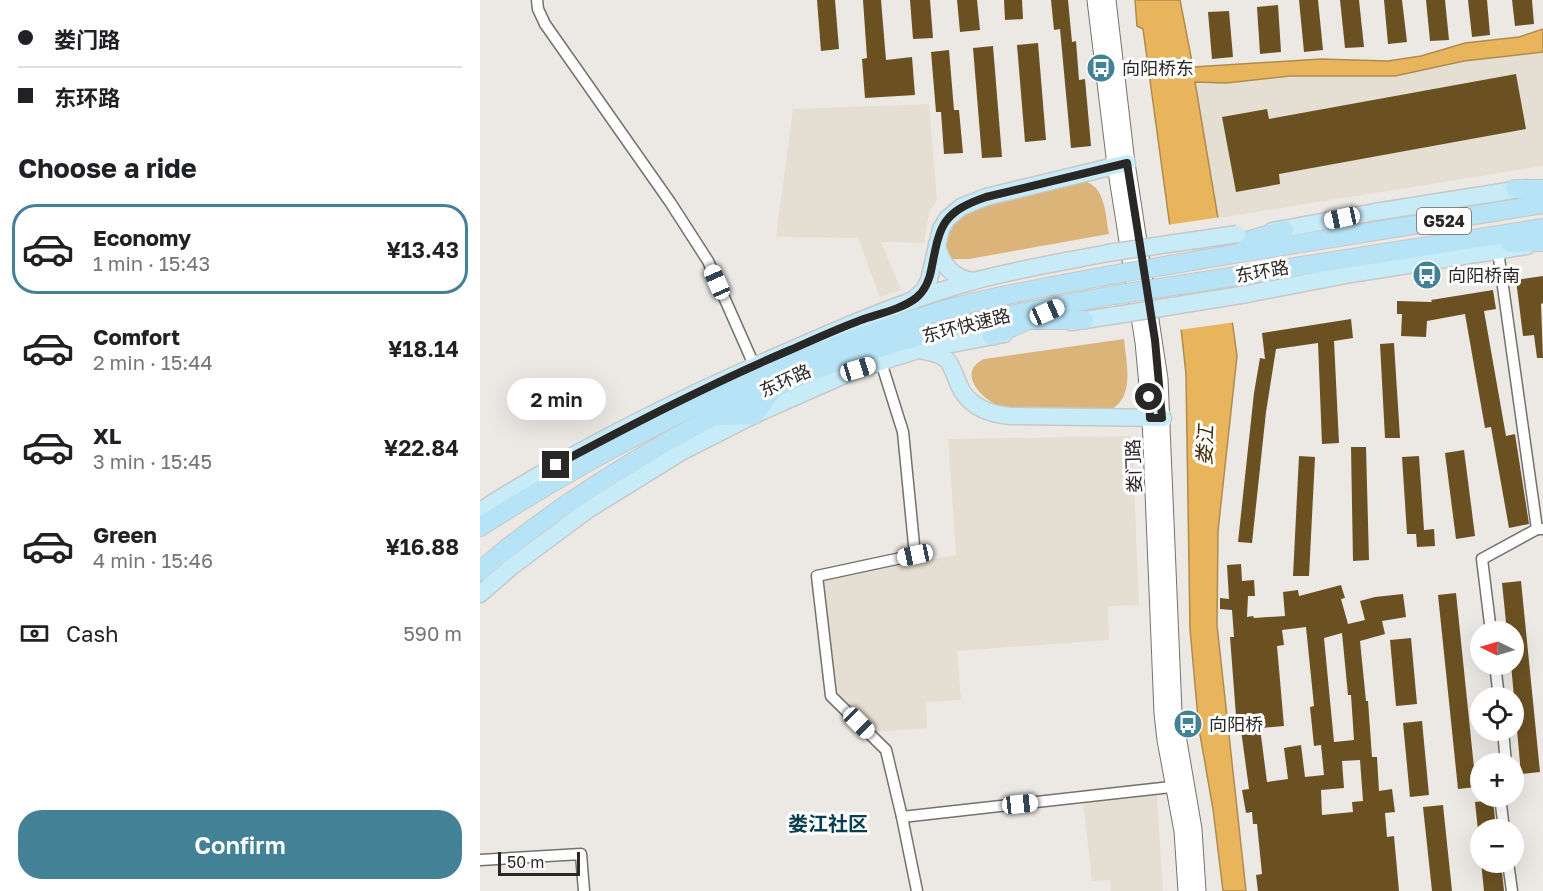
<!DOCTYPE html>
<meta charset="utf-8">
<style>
body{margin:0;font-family:"Golos Text","Noto Sans SC",sans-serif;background:#f2f2f2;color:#202124;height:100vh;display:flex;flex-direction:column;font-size:22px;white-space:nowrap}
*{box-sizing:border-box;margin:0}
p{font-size:20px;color:#757577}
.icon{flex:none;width:33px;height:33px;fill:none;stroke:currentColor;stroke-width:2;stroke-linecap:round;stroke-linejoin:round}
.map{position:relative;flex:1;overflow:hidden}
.side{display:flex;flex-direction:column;background:#fff;width:480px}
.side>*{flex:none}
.hud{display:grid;align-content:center;height:132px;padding:0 18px;background:#fff}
.needle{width:39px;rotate:275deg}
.tools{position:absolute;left:990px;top:621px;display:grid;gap:12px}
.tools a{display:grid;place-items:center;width:54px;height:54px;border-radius:50%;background:#fff;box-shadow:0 6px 24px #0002;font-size:30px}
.scale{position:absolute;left:18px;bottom:15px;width:82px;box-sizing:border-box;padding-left:6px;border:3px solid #2a2827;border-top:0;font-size:16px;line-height:21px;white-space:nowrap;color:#2a2827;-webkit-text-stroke:4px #fff;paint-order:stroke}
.end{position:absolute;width:27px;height:27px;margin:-14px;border:8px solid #2a2827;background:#fff;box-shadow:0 0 0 3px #fff}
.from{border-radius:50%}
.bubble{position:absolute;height:42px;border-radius:21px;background:#fff;box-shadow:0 6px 24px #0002;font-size:20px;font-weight:600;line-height:42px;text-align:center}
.car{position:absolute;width:18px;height:36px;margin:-18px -9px;border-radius:8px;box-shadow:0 0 4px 2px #0007;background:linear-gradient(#fff 24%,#345 0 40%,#fff 0 76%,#345 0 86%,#fff 0)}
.hud b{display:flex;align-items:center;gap:21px;height:57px;font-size:22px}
.hud b+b{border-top:2px solid #e0e0e0}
.hud i{width:15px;height:15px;background:#202124}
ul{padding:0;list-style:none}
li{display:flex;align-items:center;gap:18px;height:90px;margin:0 12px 9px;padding:0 6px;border:3px solid transparent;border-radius:24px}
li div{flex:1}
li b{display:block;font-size:22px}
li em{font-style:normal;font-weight:600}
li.on{border-color:#438197}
li>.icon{width:54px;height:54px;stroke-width:1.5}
h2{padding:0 18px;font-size:27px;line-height:72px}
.pay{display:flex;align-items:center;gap:15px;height:66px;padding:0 18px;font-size:22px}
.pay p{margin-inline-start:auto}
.cta{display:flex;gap:12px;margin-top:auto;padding:12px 18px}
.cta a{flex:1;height:69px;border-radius:24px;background:#438197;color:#fff;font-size:24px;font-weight:600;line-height:69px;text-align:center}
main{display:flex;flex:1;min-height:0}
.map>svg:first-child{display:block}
.built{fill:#e5ded2}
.green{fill:#dab478}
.water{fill:#e8b55d;stroke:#af8b4d;stroke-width:1.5}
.pier{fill:#ece9e5}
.building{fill:#6b5122;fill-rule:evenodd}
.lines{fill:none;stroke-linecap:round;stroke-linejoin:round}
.minor-casing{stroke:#74726e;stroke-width:13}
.secondary-casing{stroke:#74726e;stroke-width:17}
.primary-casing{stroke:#c8c7c7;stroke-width:19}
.trunk-casing{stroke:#c8c7c7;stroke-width:20}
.minor{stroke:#fff;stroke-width:10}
.secondary{stroke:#fff;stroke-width:15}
.primary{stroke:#c8ebf8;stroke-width:16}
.trunk{stroke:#b6e4f6;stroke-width:18}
.primary-bridge-casing{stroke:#c8c7c7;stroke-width:19;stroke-linecap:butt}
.trunk-bridge-casing{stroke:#c8c7c7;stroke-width:20;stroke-linecap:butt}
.primary-bridge{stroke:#c8ebf8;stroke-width:16}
.trunk-bridge{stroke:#b6e4f6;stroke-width:18}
.route{stroke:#2a2827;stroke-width:8}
.labels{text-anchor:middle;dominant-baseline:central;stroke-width:6;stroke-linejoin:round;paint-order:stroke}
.shield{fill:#fff;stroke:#6a6868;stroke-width:1.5}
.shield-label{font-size:16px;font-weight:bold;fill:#2a2827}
.poi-label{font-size:18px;fill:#2a2827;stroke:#fff;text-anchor:start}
.street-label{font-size:18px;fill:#2a2827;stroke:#fff}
.water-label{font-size:20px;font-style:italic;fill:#402c04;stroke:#fff}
.neighbourhood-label{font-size:20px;font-weight:bold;fill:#073f4f;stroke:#fff}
</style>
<main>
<section class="side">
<div class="hud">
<b><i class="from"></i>娄门路</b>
<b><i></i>东环路</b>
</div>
<h2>Choose a ride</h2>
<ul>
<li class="on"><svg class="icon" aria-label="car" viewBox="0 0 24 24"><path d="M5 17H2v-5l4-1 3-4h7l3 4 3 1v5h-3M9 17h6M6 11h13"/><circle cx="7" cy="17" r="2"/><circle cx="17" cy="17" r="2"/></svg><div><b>Economy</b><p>1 min · 15:43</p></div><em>¥13.43</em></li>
<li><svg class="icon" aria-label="car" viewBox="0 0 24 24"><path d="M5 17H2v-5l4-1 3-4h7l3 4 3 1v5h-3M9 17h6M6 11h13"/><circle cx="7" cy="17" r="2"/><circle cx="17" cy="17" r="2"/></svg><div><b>Comfort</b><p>2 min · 15:44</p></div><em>¥18.14</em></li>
<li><svg class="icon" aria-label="car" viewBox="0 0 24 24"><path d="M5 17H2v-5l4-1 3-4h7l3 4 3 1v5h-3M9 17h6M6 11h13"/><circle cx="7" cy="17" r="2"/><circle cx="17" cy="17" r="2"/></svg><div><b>XL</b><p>3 min · 15:45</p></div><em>¥22.84</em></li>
<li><svg class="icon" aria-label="car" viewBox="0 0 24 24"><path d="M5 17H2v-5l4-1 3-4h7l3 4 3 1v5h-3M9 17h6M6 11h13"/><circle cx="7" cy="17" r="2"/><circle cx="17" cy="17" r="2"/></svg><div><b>Green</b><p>4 min · 15:46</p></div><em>¥16.88</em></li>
</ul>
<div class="pay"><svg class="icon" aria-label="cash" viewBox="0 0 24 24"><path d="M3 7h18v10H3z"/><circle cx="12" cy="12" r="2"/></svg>Cash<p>590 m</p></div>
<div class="cta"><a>Confirm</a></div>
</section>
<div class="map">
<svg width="1063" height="891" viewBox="0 0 1063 891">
<rect width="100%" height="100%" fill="#ece9e5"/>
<g class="built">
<path d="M1063,52V166L738,218L715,81L746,83L810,76H915L984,61Z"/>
<path d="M449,104L457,200L449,212L444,243L401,242L421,290L400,297L378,238L296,237L313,109Z"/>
<path d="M652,436L659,605L628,606L629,640L477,651L481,700L446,702L447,728L398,732L354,692L342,578L476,555L468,439Z"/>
<path d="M676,782L683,891H631L630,880L612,881L602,790Z"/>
</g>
<g class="green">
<path d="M601,180C626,185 625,213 629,234L489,259H469L465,256L469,229L489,207Z"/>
<path d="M644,339C646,362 655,395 632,409L524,408C505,403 474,373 504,359Z"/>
</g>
<path class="water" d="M655,0H700L713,67L841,59L908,61L941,56L985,43L1039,37L1063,29V52L984,61L915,76H810L746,83L715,82L738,218L757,356L738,531L737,625L766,891H743L733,809L719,729L710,629L706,374L690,227L663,29L657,26Z"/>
<path class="pier" d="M741,217L756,322L699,330L687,225Z"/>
<g class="building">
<path d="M337,0H355L359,49L341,51Z"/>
<path d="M383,0H401L406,60L432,57L435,95L385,98L382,59L387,58Z"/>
<path d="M430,0H450L453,38L433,39Z"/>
<path d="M477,0H497L500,30L480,32Z"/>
<path d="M524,0H542L543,19L525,20Z"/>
<path d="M571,0H588L592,42L596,41L599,80L605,79L611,146L591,148L580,29L574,30Z"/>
<path d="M819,0H838L843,50L824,52Z"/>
<path d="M860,0H879L884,47L865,48Z"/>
<path d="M904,0H922L927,42L908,44Z"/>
<path d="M946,0H965L969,40L950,41Z"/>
<path d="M988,0H1007L1010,35L992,37Z"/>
<path d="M1032,0H1052L1054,24L1035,26Z"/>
<path d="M798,5L801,52L780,54L777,7Z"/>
<path d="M749,11L753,57L732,59L728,12Z"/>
<path d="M558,43L566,140L545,142L537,45Z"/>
<path d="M513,46L522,157L502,158L493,48Z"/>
<path d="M469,50L474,110H479L483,153L464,154L461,112H456L451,52Z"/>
<path d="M1036,74L1046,129L799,174L800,184L756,192L742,117L787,109L789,119Z"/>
<path d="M1063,276V303L1061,304L1063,358H1057L1054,335L1043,336L1036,280Z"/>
<path d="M1013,290L1016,309L1004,311L1026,436L1035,434L1049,524L1029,528L1011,427L1005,428L985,314L947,321L946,337L921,336L922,314H917V301L952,302L951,300Z"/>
<path d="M871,319L873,338L854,341L859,443L842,444L838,343L796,349L786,412L772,543L758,542L774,393L780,358L785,359L782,333Z"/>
<path d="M914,343L920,438H905L900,344Z"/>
<path d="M871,447H886L889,560L873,561Z"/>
<path d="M984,450L995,536L976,539L965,453Z"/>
<path d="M819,456L835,457L829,576H813Z"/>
<path d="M939,456L944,530L954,529L955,546L937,547L936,534H927L922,457Z"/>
<path d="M761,564L762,581L774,580L775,596H768L767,617L773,616L774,618L805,616L803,592L818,590L819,596L861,585L865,598L861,599L868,624L885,620L880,601L895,597L923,594L926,617L902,621L905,634L880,641L886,701H888L892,757H897L899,791L912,789L915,812L905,813L907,837L914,836L919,891H778L776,875L782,874L777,824H773L772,812L766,813L762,790L769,789L761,730L759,731L756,716L750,637H754L752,610L740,609V598L749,599L747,565ZM826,627L834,706L830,707L834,746L841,745L844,775L825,777L821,745L804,748L808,779L787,782L780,728L804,726L797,646L804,645L802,630ZM862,633L868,695H871L874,740L854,742L844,638ZM880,760L883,801L872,802L873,812L842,815L841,790L864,788L862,761Z"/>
<path d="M1041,581L1060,772L1041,774L1031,664H1034V632H1027L1022,583Z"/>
<path d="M976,593L996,787L978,789L958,595Z"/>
<path d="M931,638L937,704L916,706L910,640Z"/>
<path d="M942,721L949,795L930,797L923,723Z"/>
<path d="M1013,800L1016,830H998L995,802Z"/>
<path d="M963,805L972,891H952L943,807Z"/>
<path d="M1001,862H1021L1024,891H1004Z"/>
</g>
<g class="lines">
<g class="minor-casing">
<g id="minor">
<path d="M57,0L58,9L65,24L190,202L228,261L274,365"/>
<path d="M1018,251L1057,529H1063"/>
<path d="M401,362L423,432L435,555L337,576L351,696L406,750L422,817L437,891"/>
<path d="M1011,632L1002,559L1057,529"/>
<path d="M1015,664L1019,698"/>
<path d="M1023,730L1026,764"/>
<path d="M1020,796L1024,830"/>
<path d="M422,817L700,786"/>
<path d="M0,860L101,854L104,891"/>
<path d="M1028,862L1032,891"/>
</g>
</g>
<g class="secondary-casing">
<g id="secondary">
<path d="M615,0L635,165L663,342L670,418L682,713L685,740L702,831L706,891"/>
<path d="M628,0L647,163L680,379L694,712L714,829L718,891"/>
</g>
</g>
<g class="primary-casing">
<g id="primary">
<path d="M792,231L895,212L1047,188"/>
<path d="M457,244C461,264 472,278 493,281"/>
<path d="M767,294L871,274L1047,246"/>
<path d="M432,301L444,290L449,280L461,229L467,219L481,207L506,197L647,163"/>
<path d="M591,322L637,315"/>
<path d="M444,351C471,355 470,364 479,385C488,406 508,414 530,416L683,418"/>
<path d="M0,511C98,448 204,396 311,350C370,324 431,298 494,281C538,269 583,262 628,253"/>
<path d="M0,594L31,567L109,509L203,451L274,415L378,369L435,351L524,334"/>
</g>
</g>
<g class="trunk-casing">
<g id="trunk">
<path d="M1035,189H1063"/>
<path d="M1030,243L1063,242"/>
<path d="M760,253L1063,204"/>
<path d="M722,254L804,230"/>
<path d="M764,275L1063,228"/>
<path d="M546,320H604"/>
<path d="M512,336L557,316"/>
<path d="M239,416L274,415L294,389"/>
<path d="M0,527C147,433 304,355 471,308C524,294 578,285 631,275"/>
<path d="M0,571C56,522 119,481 183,444C245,409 309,377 377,355C461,327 547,311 634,295"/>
</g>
</g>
<use href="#minor" class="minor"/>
<use href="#secondary" class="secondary"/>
<use href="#primary" class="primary"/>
<use href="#trunk" class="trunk"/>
<g class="primary-bridge-casing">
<g id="primary-bridge">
<path d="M628,253L757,234"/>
<path d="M637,315L767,294"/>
</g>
</g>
<g class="trunk-bridge-casing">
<g id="trunk-bridge">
<path d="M631,275L760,253"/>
<path d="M634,295L764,275"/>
</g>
</g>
<use href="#primary-bridge" class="primary-bridge"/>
<use href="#trunk-bridge" class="trunk-bridge"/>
</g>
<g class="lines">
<path class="route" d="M76,465C153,424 230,384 310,350C333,340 357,329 381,320C398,314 422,309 436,298C446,290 450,279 452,266C460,224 463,212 506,197L647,163L675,340L682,418H670L669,397"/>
</g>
<defs>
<g id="bus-disc" transform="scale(1.5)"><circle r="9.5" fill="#438197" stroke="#fff"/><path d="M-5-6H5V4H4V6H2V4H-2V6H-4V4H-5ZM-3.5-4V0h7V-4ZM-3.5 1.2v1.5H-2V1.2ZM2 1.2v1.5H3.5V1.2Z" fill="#fff"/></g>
</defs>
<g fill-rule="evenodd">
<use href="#bus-disc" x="621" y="68"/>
<use href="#bus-disc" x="947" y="275"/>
<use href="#bus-disc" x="708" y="724"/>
</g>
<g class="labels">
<rect class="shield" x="937" y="208" width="54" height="26" rx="4.5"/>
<g class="shield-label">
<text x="964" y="221">G524</text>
</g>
<g class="poi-label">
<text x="642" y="68">向阳桥东</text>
<text x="968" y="275">向阳桥南</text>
<text x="729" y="724">向阳桥</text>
</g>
<g class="street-label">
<text transform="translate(782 271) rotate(-10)">东环路</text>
<text transform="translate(486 325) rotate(-14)">东环快速路</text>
<text transform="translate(305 380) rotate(-24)">东环路</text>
<text transform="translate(653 466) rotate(-92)">娄门路</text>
</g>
<g class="water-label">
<text transform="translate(724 445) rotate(-87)">娄江</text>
</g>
<g class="neighbourhood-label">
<text x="348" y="823">娄江社区</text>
</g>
</g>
</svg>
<div class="tools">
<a><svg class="needle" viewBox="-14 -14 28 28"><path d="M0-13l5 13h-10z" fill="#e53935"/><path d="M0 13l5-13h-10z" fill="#757577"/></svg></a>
<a><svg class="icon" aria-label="locate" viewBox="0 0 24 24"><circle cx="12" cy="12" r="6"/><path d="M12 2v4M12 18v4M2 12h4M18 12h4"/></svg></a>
<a>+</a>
<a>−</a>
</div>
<div class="scale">50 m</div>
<i class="end from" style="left:669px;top:397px"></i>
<i class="end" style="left:76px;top:465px"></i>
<div class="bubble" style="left:27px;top:378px;width:99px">2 min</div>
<i class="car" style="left:862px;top:218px;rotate:258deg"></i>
<i class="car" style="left:237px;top:282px;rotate:336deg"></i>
<i class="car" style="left:567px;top:312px;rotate:66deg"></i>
<i class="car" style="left:378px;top:369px;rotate:73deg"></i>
<i class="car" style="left:435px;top:555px;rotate:258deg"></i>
<i class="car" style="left:379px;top:723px;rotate:135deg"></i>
<i class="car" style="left:540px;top:804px;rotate:84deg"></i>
</div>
</main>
